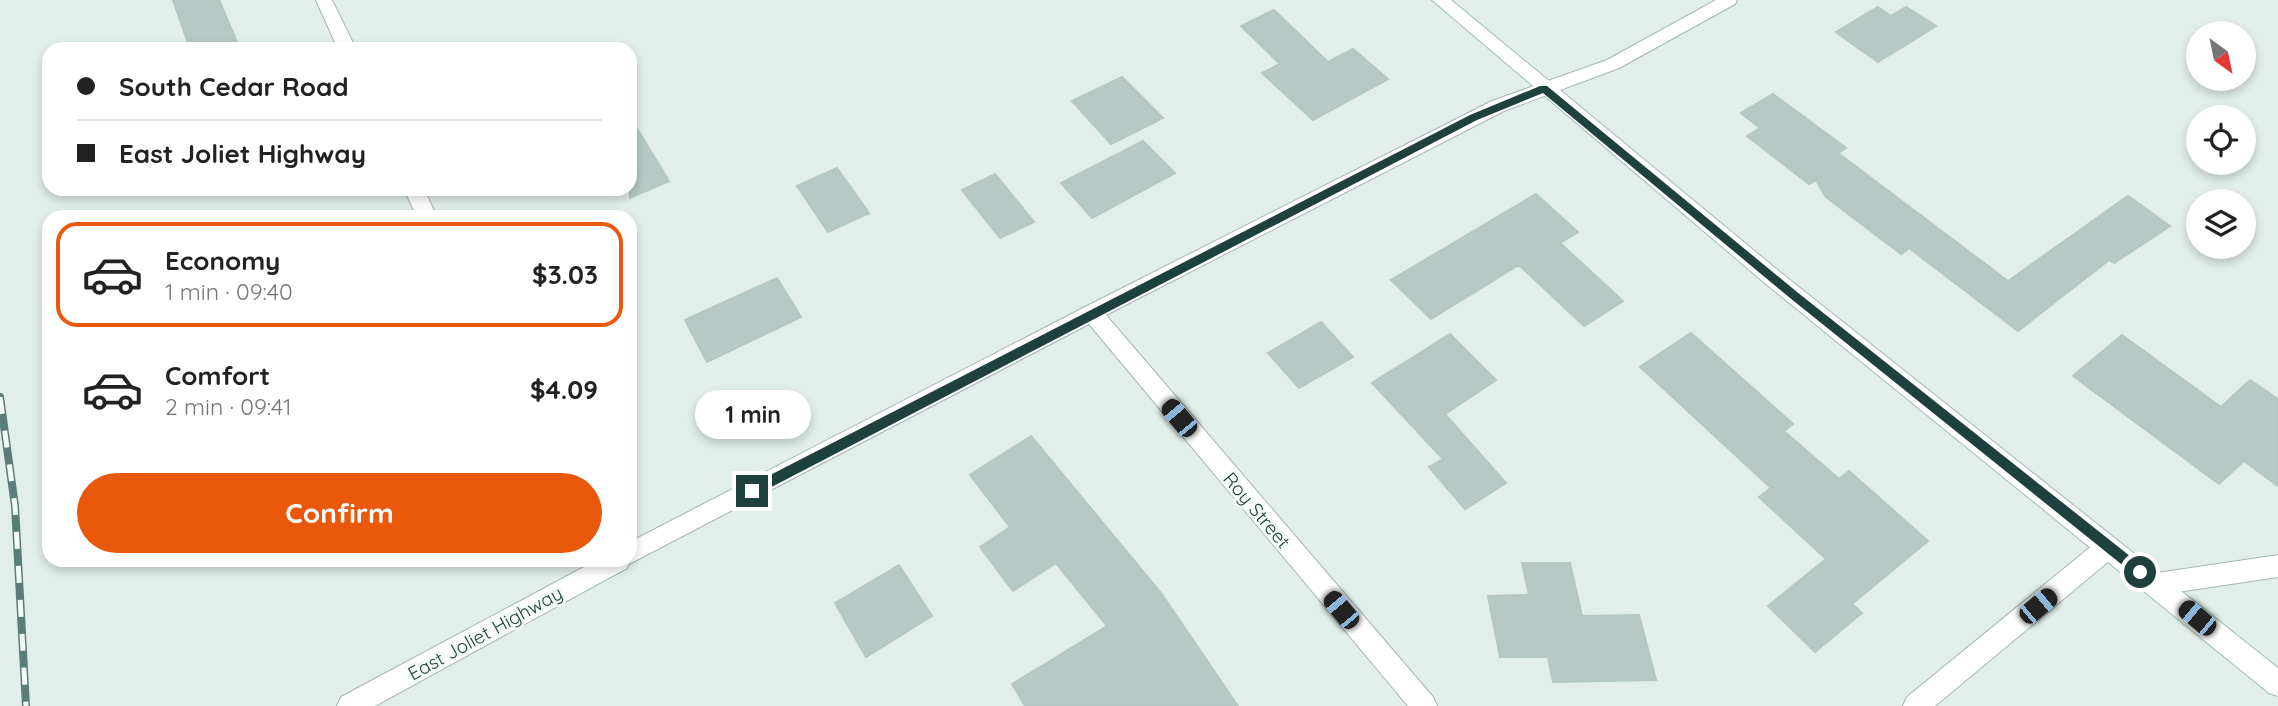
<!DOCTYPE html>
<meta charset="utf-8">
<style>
body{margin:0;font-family:Quicksand,sans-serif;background:#f2f2f2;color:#222;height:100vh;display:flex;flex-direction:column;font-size:26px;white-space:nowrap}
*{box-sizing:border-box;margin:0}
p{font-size:23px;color:#767676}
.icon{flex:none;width:38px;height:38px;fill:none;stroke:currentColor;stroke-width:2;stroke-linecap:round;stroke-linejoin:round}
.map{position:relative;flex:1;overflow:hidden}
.drawer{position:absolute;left:42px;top:210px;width:595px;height:357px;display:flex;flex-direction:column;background:#fff;border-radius:21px;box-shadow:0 4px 10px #0003}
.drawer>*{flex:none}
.guide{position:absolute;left:42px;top:42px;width:595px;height:154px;border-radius:21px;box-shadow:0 4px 10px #0003;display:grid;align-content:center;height:154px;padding:0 35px;background:#fff}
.needle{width:46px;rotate:147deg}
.tools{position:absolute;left:2186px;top:21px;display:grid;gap:14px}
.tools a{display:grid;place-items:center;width:70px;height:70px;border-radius:50%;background:#fff;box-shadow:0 4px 10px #0003;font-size:35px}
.end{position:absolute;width:32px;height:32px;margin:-16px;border:9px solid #1f413d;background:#fff;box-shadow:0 0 0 4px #fff}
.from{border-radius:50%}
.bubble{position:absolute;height:49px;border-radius:24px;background:#fff;box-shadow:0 4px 10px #0003;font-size:23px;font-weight:800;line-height:49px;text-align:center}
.car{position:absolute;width:21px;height:42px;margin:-21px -10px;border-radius:9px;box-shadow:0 0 5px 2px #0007;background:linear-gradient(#222 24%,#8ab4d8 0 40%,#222 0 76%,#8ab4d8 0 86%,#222 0)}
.guide b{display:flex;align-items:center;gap:24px;height:66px;font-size:26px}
.guide b+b{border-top:2px solid #e0e0e0}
.guide i{width:18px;height:18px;background:#222}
ul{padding:12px 0 0;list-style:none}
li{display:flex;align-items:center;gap:21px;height:105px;margin:0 14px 10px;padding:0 21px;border:4px solid transparent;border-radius:21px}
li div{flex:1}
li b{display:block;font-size:26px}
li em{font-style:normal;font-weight:800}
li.on{border-color:#ea580c}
li>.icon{width:63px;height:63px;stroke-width:1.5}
.action{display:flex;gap:14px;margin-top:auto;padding:14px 35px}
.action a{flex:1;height:80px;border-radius:42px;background:#ea580c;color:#fff;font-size:28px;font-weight:800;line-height:80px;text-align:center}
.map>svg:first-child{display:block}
.building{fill:#b6c9c4;stroke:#b3c8c3;stroke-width:2}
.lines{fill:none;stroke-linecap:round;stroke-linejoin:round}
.street-casing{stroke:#a3b7b3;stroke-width:2}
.secondary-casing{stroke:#9ebbb5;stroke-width:2}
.street{fill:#fff;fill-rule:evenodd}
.secondary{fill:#fff;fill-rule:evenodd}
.rail-casing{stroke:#5a7d78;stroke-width:8}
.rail{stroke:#f3faf7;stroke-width:5;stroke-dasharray:17;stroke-linecap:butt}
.route{fill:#1f413d}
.labels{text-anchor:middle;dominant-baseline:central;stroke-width:6;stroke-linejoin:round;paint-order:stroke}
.street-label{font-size:19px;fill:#1f413d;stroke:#f3faf7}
</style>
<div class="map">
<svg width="2278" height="706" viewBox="0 0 2278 706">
<rect width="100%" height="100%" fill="#e1eeea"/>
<g class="building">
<path d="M173,0H219L240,49H190Z"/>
<path d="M1878,7L1891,16L1906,7L1936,26L1878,62L1836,32Z"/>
<path d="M1274,10L1328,62L1353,49L1388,79L1313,120L1262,73L1280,64L1241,26Z"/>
<path d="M1122,77L1163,118L1111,144L1072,101Z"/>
<path d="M1773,94L1846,148L1838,153L2008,281L2128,196L2170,226L2114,263L2109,260L2018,331L1909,248L1901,254L1826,197L1816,180L1809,184L1747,136L1760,128L1741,113Z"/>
<path d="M630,117L669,181L630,198Z"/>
<path d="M1143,141L1175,173L1092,218L1061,183Z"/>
<path d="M837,168L869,213L828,232L797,186Z"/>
<path d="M995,174L1034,222L1000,238L962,190Z"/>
<path d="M1536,194L1578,232L1560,243L1623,301L1584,326L1520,266H1517L1431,319L1391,280Z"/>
<path d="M777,278L801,317L707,362L685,320Z"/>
<path d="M1321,322L1353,357L1299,388L1268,353Z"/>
<path d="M1691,333L1793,424L1784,431L1839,479L1849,471L1928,541L1852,604L1862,613L1815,652L1768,606L1826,559L1759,497L1771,488L1640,367Z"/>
<path d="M1450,334L1496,380L1445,414L1506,483L1465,509L1429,467L1443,459L1372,383Z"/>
<path d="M2122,335L2221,407L2250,380L2278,399V486L2244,461L2219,484L2073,376Z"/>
<path d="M1031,436L1161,593L1238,706H1025L1012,684L1107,626L1056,563L1013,591L980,547L1010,527L970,475Z"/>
<path d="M1522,563H1570L1582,616L1639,615L1656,680L1553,682L1548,657H1500L1488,596L1529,595Z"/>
<path d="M899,565L932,616L866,657L835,603Z"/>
</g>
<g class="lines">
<g class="street-casing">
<g id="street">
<path d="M316,0H332L356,49H338Z"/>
<path d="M1716,0H1737L1735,4L1619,68L1504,111L1106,315L1433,697L1437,706H1408L1089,324L629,564L627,568L375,706H337L341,697L597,560H630V542L1085,307L1492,101L1607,60Z"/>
<path d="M404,189H424L437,217H417Z"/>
<path d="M2107,537L2115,540L2119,548L2115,556L1935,706H1903L1907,697L2099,540Z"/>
<path d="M2278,555V577L2157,595L2149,592L2145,584L2149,576L2157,573Z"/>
</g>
</g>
<g class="secondary-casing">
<path id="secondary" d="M1432,0H1451L1780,272L2278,668V696L2269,693L1766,284Z"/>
</g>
<use href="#street" class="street"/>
<use href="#secondary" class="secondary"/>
<g class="rail-casing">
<path id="rail" d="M0,397L15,506L26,706"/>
</g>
<use href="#rail" class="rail"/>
</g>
<path class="route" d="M1540,86H1547L1797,292L2145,568V576H2136L1790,298L1543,93L1477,120L756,495H747V487L1470,115Z"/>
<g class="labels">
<g class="street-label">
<text transform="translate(1257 510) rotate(50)">Roy Street</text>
<text transform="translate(485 633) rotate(-29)">East Joliet Highway</text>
</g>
</g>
</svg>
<div class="tools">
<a><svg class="needle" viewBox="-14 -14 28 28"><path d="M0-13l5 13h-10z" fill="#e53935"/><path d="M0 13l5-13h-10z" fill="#767676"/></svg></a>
<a><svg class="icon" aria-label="locate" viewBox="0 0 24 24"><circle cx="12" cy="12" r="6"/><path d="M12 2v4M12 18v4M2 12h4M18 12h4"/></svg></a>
<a><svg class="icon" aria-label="layers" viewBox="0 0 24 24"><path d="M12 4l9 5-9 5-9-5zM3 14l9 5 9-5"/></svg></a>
</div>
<i class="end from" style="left:2140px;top:572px"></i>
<i class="end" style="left:752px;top:491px"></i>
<div class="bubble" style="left:695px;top:390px;width:116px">1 min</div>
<i class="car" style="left:1179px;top:418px;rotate:320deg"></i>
<i class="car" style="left:2038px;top:606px;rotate:50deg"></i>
<i class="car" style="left:1341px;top:610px;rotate:320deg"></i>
<i class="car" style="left:2197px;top:618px;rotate:310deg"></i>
<div class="guide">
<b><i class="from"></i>South Cedar Road</b>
<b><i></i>East Joliet Highway</b>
</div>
<section class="drawer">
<ul>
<li class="on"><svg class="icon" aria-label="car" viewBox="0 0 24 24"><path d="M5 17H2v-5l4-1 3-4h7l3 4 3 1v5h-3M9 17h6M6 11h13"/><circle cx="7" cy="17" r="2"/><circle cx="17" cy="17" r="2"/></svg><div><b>Economy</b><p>1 min · 09:40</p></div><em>$3.03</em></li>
<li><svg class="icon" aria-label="car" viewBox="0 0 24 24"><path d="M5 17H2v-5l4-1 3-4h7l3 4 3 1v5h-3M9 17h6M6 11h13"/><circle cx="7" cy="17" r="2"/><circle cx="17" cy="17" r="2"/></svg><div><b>Comfort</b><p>2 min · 09:41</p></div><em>$4.09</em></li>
</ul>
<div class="action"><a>Confirm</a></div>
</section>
</div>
